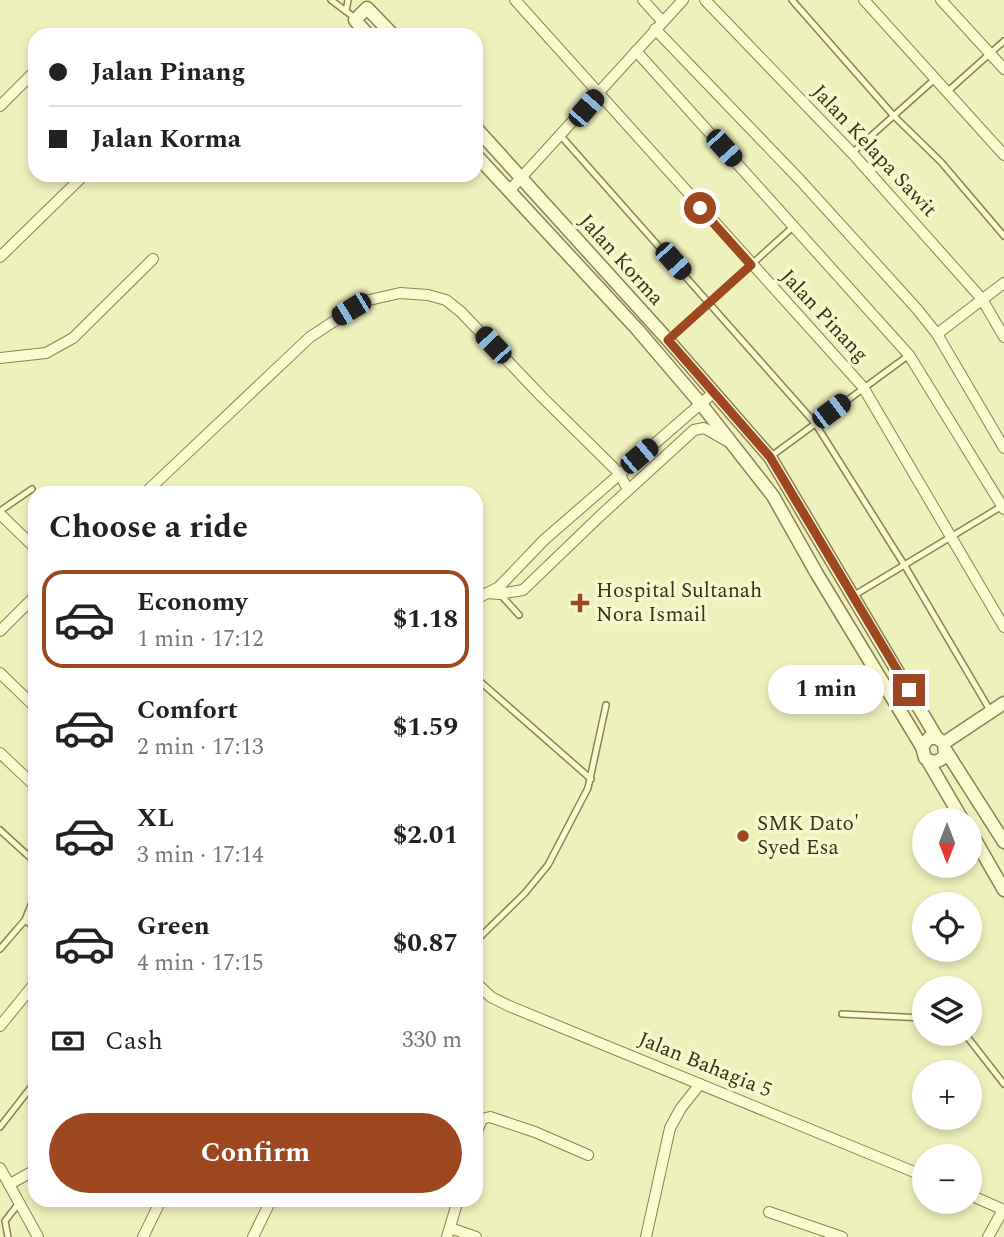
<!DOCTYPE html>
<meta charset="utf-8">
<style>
body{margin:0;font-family:Spectral,serif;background:#f6f6f6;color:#222;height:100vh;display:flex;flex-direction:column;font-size:26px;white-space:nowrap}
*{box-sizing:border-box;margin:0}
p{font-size:23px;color:#767676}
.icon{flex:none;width:38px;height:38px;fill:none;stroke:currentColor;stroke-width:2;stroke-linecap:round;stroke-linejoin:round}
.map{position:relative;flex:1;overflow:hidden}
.details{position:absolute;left:28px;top:486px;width:455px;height:721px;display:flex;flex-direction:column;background:#fff;border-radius:21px;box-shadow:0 4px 10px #0003}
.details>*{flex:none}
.hud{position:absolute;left:28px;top:28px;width:455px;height:154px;border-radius:21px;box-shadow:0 4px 10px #0003;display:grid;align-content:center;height:154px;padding:0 21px;background:#fff}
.needle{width:46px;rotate:180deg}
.tools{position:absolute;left:912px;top:808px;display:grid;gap:14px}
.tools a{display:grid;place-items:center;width:70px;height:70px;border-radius:50%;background:#fff;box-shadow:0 4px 10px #0003;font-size:35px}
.end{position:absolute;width:32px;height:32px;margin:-16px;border:9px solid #9d4821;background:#fff;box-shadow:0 0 0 4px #fff}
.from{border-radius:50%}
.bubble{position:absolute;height:49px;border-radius:24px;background:#fff;box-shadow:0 4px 10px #0003;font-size:23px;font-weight:700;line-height:49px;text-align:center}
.car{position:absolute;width:21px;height:42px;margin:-21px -10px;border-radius:9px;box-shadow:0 0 5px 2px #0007;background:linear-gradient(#222 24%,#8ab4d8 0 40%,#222 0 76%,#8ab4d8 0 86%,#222 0)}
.hud b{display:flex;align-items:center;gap:24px;height:66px;font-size:26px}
.hud b+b{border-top:2px solid #e0e0e0}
.hud i{width:18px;height:18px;background:#222}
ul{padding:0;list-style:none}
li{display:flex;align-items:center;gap:21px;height:98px;margin:0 14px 10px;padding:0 7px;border:4px solid transparent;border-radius:21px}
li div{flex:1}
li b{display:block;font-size:26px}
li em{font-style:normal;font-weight:700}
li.on{border-color:#9d4821}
li>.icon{width:63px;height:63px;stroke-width:1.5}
h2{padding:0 21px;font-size:32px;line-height:84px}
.pay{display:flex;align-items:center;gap:18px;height:77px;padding:0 21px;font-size:26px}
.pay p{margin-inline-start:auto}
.button{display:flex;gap:14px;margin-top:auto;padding:14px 21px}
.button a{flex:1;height:80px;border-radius:42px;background:#9d4821;color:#fff;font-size:28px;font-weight:700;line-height:80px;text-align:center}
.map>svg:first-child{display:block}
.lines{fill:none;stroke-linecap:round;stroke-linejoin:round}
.service-casing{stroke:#8a8255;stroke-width:8}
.minor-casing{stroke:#8a8255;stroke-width:12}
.tertiary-casing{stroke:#8a8255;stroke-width:15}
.service{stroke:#fafbd1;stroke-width:5}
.minor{stroke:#fafbd1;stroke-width:10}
.tertiary{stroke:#fafbd1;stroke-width:12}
.route{stroke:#9d4821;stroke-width:9}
.poi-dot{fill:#9d4821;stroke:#f6f8cd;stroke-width:2.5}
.labels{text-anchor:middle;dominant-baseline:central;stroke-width:7;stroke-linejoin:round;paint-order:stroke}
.street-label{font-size:21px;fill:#38331b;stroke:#f6f8cd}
.poi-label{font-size:21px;fill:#38331b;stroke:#f6f8cd;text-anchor:start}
</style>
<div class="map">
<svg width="1004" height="1237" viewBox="0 0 1004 1237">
<rect width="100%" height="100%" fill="#eff1bd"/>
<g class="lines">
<g class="service-casing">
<g id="service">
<path d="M331,0L355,18"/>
<path d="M792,0L893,115L941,162L1004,236"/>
<path d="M346,11L348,0"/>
<path d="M948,91L1004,41"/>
<path d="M561,136L815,423L905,566L991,712"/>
<path d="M852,153L936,78"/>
<path d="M669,339L794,226"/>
<path d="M770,457L909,355"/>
<path d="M0,511L32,489"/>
<path d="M500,594L519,615"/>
<path d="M853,596L1002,506"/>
<path d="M476,678L591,779"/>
<path d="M0,830L35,862"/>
<path d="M25,920L35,928"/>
<path d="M476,941L525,893L548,865L588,788L606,705"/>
<path d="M0,949L25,920L35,895"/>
<path d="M842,1014L924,1018"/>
<path d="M965,1034L1004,1084"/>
<path d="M0,1127L35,1082"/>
<path d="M8,1237L5,1221L19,1203"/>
</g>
</g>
<g class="minor-casing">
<g id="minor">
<path d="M515,0L863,387L1004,627"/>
<path d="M643,0L662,21"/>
<path d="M705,0L852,153L982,299L1004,337"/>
<path d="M864,0L1004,155"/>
<path d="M941,0L1004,69"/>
<path d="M655,29L800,180L917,309L937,334L1004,448"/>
<path d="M636,51L909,355L1004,509"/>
<path d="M0,106L35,71"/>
<path d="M509,191L683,0"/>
<path d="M0,257L84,175"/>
<path d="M937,334L1004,283"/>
<path d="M0,358L46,353L73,338L153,259"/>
<path d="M144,494L310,337L365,301L400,293L428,295L446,300L461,312L542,397L619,473L628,490"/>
<path d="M0,514L35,548"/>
<path d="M487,593L499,594L523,590L600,516L694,430L704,428L727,441"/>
<path d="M476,599L499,587L544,540L713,393"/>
<path d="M0,631L35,596"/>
<path d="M0,673L35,707"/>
<path d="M0,753L35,786"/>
<path d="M476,983L491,997L509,1006L924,1176"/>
<path d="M0,1026L35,983"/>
<path d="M476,1134L482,1119L490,1117L535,1132L588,1155"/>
<path d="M0,1168L38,1237"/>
<path d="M10,1184L35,1170"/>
<path d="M970,1195L1004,1210"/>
<path d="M769,1212L842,1237"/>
<path d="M450,1228L476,1237"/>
<path d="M143,1237L161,1200"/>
<path d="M253,1237L271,1200"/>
<path d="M447,1237L458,1200"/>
<path d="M646,1237L670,1128L681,1108L700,1084"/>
<path d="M988,1237L1003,1210"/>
</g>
</g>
<g class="tertiary-casing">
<g id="tertiary">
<path d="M368,35L355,20L367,8L393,35"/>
<path d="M476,128L668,340L770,457L937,738L944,743L945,755C940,762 932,764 925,758L922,747L929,738H937"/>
<path d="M476,155L637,329L701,404L773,496L817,574L922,747"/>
<path d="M944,743L1004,703"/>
<path d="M946,751L1004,842"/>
<path d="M928,761L963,821"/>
<path d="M970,831L1004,890"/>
</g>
</g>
<use href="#service" class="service"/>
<use href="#minor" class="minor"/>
<use href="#tertiary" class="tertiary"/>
</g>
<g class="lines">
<path class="route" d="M700,208L751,265L668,340L770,457L909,690"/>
</g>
<g class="poi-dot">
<path d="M576.5 592.5h7v7h7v7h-7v7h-7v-7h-7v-7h7z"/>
<circle cx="743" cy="836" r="7"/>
</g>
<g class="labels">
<g class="street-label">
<text transform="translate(874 151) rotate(47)">Jalan Kelapa Sawit</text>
<text transform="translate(621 260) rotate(48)">Jalan Korma</text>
<text transform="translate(824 316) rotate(47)">Jalan Pinang</text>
<text transform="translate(705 1065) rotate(22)">Jalan Bahagia 5</text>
</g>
<g class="poi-label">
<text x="596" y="591">Hospital Sultanah<tspan x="596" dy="24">Nora Ismail</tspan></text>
<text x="757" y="824">SMK Dato'<tspan x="757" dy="24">Syed Esa</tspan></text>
</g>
</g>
</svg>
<div class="tools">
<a><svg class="needle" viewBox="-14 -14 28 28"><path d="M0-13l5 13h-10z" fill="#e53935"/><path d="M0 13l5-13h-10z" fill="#767676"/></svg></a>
<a><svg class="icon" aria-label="locate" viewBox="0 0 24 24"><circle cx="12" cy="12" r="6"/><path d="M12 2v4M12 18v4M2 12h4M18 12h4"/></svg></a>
<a><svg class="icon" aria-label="layers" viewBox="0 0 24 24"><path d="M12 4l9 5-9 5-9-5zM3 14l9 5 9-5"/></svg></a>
<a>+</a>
<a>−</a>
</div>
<i class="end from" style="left:700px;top:208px"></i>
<i class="end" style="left:909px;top:690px"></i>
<div class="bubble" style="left:768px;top:665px;width:116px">1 min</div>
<i class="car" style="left:586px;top:108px;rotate:41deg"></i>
<i class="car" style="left:724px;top:148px;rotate:138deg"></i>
<i class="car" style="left:673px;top:261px;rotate:138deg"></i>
<i class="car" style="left:351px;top:309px;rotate:239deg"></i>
<i class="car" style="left:493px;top:345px;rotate:317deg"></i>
<i class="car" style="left:831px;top:411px;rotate:53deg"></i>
<i class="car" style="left:639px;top:456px;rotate:50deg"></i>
<div class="hud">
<b><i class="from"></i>Jalan Pinang</b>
<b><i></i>Jalan Korma</b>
</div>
<section class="details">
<h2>Choose a ride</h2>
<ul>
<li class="on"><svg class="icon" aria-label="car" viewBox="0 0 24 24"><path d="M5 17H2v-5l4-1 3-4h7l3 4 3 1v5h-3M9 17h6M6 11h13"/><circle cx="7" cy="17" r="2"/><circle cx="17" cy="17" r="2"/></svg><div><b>Economy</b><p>1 min · 17:12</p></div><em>$1.18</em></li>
<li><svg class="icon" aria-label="car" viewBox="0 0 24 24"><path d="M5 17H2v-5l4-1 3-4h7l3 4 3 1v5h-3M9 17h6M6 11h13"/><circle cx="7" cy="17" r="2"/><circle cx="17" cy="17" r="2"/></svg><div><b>Comfort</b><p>2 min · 17:13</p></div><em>$1.59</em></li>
<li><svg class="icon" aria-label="car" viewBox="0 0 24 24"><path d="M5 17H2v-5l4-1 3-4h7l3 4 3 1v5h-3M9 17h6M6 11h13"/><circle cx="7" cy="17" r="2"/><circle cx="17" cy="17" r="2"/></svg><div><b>XL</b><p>3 min · 17:14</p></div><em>$2.01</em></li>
<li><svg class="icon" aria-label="car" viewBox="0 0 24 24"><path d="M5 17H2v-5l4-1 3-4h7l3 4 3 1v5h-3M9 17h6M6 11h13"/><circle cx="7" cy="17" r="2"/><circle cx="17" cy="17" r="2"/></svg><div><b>Green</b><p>4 min · 17:15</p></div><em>$0.87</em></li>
</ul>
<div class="pay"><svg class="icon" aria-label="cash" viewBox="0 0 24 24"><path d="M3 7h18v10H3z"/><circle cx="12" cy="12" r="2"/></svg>Cash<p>330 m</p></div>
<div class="button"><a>Confirm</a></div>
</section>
</div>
